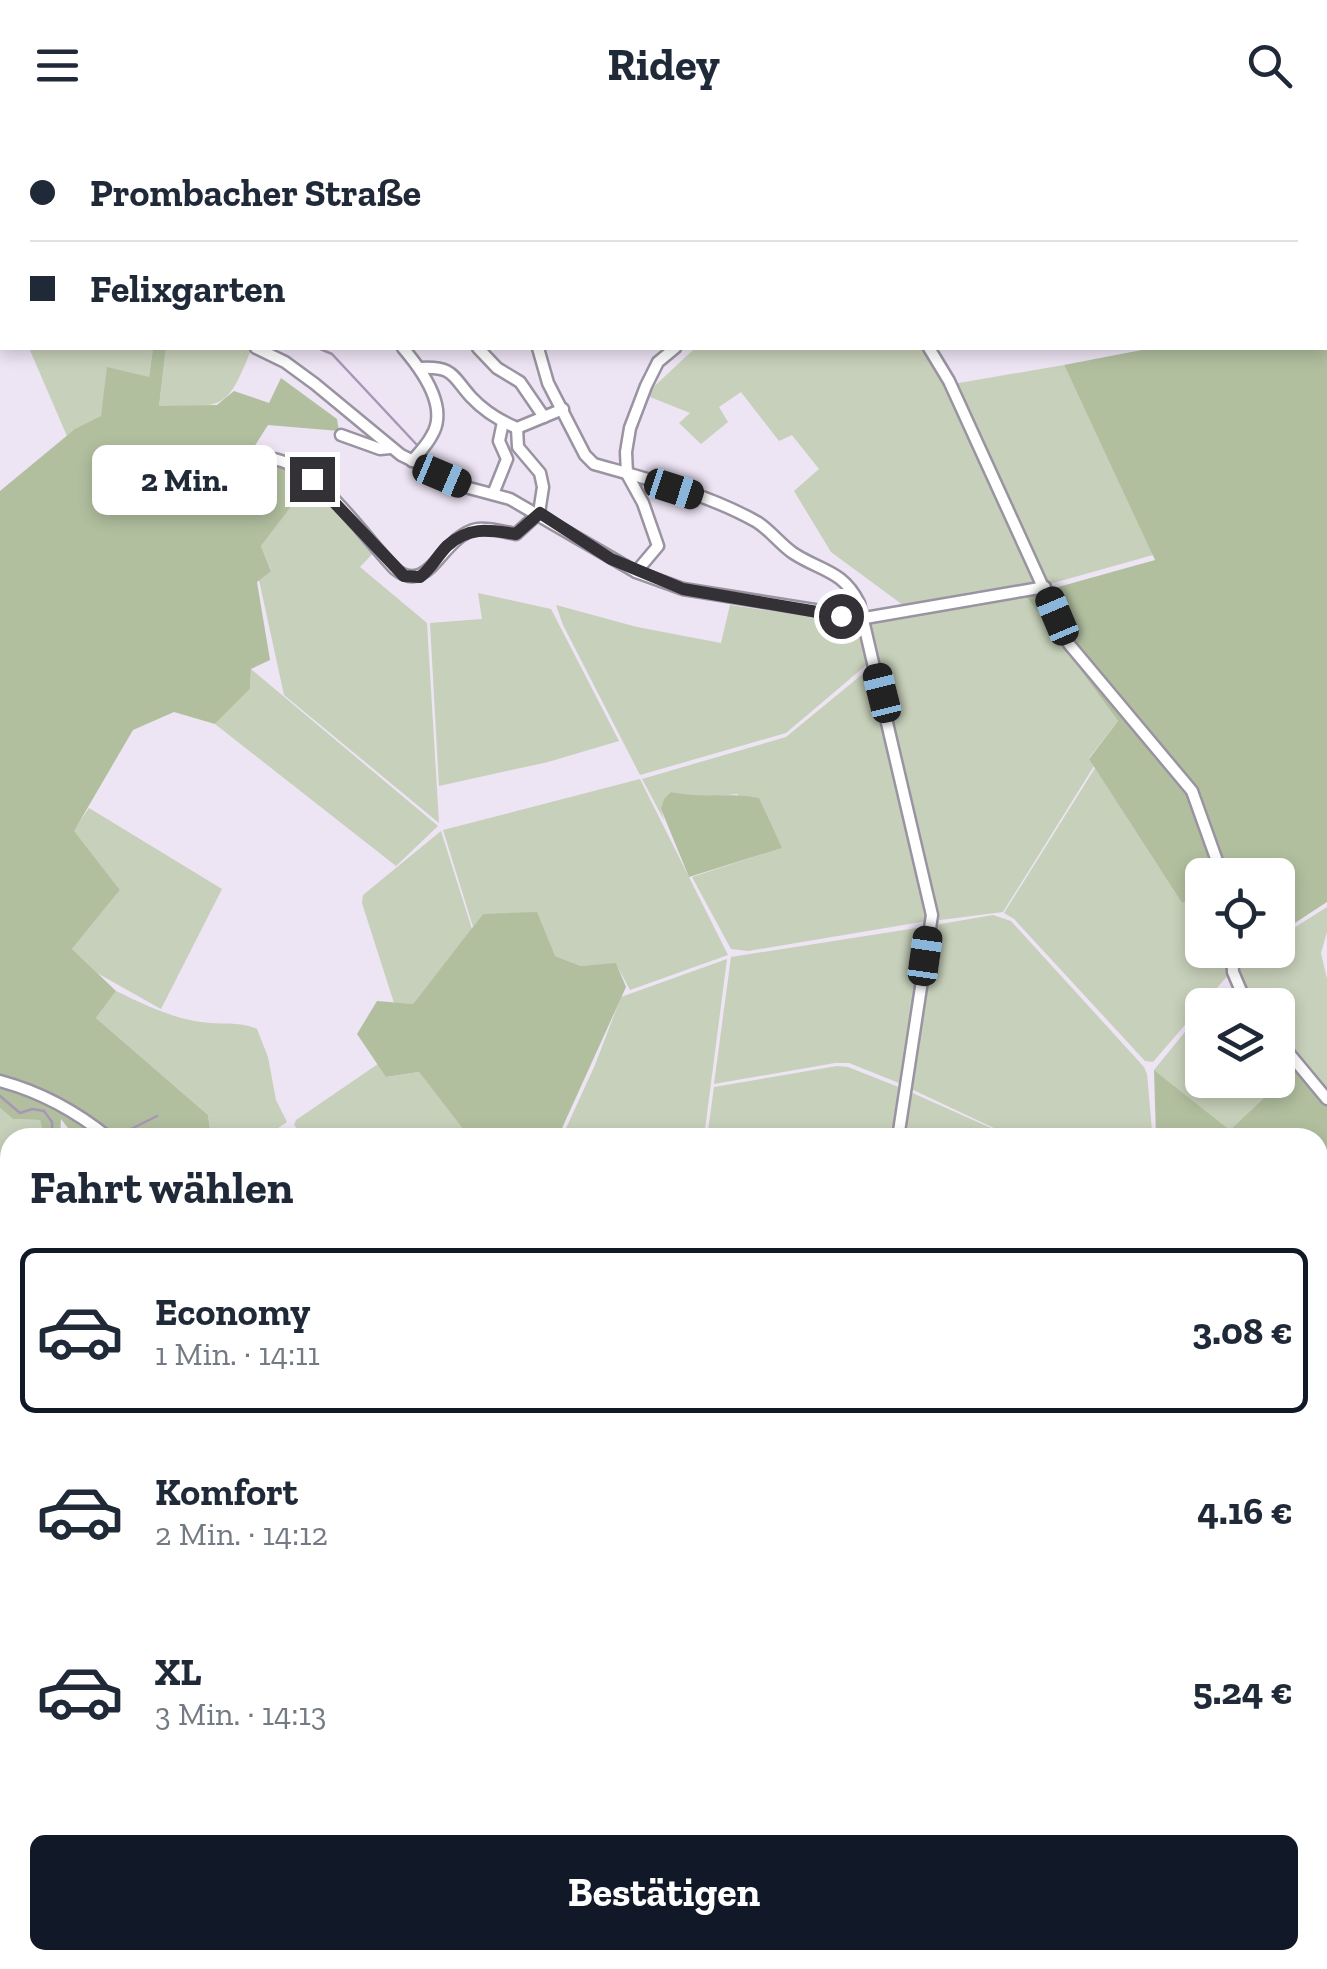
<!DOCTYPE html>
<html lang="de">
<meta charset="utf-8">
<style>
body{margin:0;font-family:"Zilla Slab",serif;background:#f6f6f7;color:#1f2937;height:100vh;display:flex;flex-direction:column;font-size:38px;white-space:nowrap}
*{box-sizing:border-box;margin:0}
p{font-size:32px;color:#747a83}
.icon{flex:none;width:55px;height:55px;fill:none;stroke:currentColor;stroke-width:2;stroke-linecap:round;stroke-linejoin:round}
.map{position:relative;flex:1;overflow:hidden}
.details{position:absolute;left:0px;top:998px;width:1328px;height:842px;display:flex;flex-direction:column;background:#fff;border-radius:30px 30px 0 0;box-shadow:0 5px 15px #0003}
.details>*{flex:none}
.banner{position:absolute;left:0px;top:0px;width:1328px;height:220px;box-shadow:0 5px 15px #0003;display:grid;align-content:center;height:220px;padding:0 30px;background:#fff}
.tools{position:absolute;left:1185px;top:728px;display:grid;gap:20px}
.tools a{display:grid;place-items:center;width:110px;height:110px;border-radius:15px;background:#fff;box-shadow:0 5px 15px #0003;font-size:50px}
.end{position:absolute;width:45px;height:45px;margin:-22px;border:12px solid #333036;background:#fff;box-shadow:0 0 0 5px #fff}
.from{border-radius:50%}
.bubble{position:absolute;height:70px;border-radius:15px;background:#fff;box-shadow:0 5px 15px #0003;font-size:32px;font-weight:700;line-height:70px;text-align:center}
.car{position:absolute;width:30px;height:60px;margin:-30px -15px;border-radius:12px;box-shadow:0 0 8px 2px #0007;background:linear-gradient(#222 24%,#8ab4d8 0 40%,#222 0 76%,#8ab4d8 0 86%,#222 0)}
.banner b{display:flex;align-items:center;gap:35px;height:95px;font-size:38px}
.banner b+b{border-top:2px solid #e0e1e3}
.banner i{width:25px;height:25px;background:#1f2937}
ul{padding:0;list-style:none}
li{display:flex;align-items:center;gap:30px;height:165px;margin:0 20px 15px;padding:0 10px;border:5px solid transparent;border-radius:15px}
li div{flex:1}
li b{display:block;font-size:38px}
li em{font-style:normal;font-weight:700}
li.current{border-color:#111827}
li>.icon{width:90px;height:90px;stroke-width:1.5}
h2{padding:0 30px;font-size:45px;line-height:120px}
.cta{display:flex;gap:20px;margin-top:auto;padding:20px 30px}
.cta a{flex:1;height:115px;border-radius:15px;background:#111827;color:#fff;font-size:40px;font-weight:700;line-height:115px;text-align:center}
header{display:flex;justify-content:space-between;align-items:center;height:130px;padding:0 30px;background:#fff;font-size:45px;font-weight:700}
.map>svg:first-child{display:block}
.green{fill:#c7d0ba}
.forest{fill:#b1bf9f}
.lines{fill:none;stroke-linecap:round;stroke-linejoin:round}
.stream{stroke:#a797b5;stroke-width:2.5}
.minor-casing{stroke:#9a93a1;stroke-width:15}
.minor{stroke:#fff;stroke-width:10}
.route{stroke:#333036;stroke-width:12}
</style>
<header><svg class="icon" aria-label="menu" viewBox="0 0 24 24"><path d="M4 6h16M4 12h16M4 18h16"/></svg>Ridey<svg class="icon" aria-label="search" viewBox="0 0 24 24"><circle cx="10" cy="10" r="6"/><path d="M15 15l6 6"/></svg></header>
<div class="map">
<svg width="1327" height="1839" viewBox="0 0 1327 1839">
<rect width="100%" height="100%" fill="#ede4f4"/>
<g class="green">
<path d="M29,218H153L149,247L101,286L67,306Z"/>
<path d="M166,218H243L251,220C225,284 224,275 159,276Z"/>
<path d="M695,218H926L938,235L1036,451L1029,456L970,462L907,478L831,422L794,361L819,339L792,305L779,311L741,262L719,277L728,292L701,314L679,293L690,283L645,265Z"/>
<path d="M1064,235L1153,425L1046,455L953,254Z"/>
<path d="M310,352L323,362L375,421L360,437L427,493L439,693L284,565L259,450L271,440L261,416Z"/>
<path d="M478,463L551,479L619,611L548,632L439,656L430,493L482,489Z"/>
<path d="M1017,464L1026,466L1118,591L1089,628L1094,636L1003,782L940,790L935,787L870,492Z"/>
<path d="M556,475L637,497L721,513L730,475L862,494L871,531L786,603L640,645L563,495Z"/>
<path d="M870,538L929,783L927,791L748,821L731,819L692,747L781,718L737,664L696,668L671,662L661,679L664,690L642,649L786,607Z"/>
<path d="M251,539L438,696L396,736L215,594L250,559Z"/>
<path d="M1095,638L1182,773L1202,768V820H1230L1229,844L1153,932L1145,931L1014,789L1004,783Z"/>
<path d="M640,649L728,825L630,860L616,834L581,836L555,826L483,784L473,797L443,700Z"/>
<path d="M89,678L222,759L161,879L97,843L72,819L120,760L73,701Z"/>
<path d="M441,701L472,799L413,874L394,873L362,773L363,765Z"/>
<path d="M1327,777V802L1321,823L1327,849V964L1278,906V875H1252L1236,838C1246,822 1260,820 1278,820V808Z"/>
<path d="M993,785L1011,791L1144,937L1147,944L1152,1001L1149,1008L1013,1007L909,958L935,795Z"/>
<path d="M923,797L904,955L849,933H835L714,954L731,827Z"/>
<path d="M727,829L704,1007H562L595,935L621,867Z"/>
<path d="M116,861C143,874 171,888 201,892C220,895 239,891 257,899L268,927L276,970L287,992L265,1007H211L208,985L96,888Z"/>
<path d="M1202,881V950H1278V914L1298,935L1230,1000L1154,940Z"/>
<path d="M378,934L387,947L419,942L469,1007H304L294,995L296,990Z"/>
<path d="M837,936L848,937L901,958L896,1007L707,1008L714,957Z"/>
<path d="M908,961L1000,1002L1009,1007L900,1008Z"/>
<path d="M0,978L13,989L40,990L44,1007L10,1008V1078L0,1066Z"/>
<path d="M1327,1098V1289L1318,1298V1103Z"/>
<path d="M1318,1797L1327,1839H750L745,1830H1318Z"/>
<path d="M530,1830H692L688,1839H540Z"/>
</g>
<g class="forest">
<path d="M1059,0H1327V772L1278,804V745H1202V768L1182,773L1089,629L1118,591L1026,466L1155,430L1064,235L1152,218H1325V2Z"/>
<path d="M153,218H166L159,276L217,275L234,261L269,273L281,248L337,289L339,301L268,295L249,325L281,333L310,352L261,416L271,441L257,452L270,530L251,539L250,559L215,594L174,582L133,600L74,701L120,760L72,819L116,861L96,888L208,985L211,1007H116C79,976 47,960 0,948V361L75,299L101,286L107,237L149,247Z"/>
<path d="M671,662C702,669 728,662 759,668L782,718L689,747L661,679L664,669Z"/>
<path d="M537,782L555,826L581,836L616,833L626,857L558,1007H469L419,942L386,947L357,904L377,871L413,874L483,784Z"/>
<path d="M1296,937L1327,976V1095L1318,1099V1008L1156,1007L1154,940L1230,1000Z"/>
<path d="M0,955L64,981L102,1007H75L61,989L60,1007H44L40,990L13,989L0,978Z"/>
<path d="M2,1077L10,1081V1531L0,1529Z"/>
<path d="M1,1691L10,1693V1830H201L197,1839H0Z"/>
</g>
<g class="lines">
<g class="stream">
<path d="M0,102L2,101"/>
<path d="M318,218L332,224L417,315"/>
<path d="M0,966L20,983L32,979L44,981L52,992V1008"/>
<path d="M123,1008L131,999L157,986"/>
<path d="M1318,1406L1327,1402"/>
<path d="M0,1788L10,1784"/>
</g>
<g class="minor-casing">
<g id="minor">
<path d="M790,0L792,2"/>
<path d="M493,2V0"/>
<path d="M0,149L2,148"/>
<path d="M256,218L285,232L315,254L401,325L469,358L510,369L636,442L683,459L865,488L1045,457"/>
<path d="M403,218C421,239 449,277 432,305C427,315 419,323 412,331"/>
<path d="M478,218L497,238L520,252L544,287"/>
<path d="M538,218L548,253L585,325L594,334C647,349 708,364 757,392C770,400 780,414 793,423C820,441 843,440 859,473L932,785L898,1008"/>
<path d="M929,218L949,251L1069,514L1192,661L1222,745"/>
<path d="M420,238C454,236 452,246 471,267C484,281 498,290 517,298L563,279"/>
<path d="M341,305L380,319L390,318"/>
<path d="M254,329C261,329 271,328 278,330C321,341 365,408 395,439C430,467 441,406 477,399C488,397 504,402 516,404L539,383L543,357L540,343L518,317L517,298"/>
<path d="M493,364L507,329L499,311L503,292"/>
<path d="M636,442L658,416L643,373L627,344L626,322L630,298L646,256L658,232L675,218"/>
<path d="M1232,820L1233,842L1247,875"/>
<path d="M1278,910L1327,969"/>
<path d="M0,951C41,962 76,981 109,1008"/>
<path d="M1318,1303L1327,1295"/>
<path d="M1318,1528L1327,1534"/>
<path d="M0,1594H10"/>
<path d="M1318,1792L1327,1830"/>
<path d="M743,1830L748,1839"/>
<path d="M690,1839L694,1830"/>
</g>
</g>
<use href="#minor" class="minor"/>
</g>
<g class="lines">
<path class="route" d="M312,349L404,446L420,447C432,438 437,426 447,416C469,396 489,400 516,404L540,383L611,429L683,459L841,486"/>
</g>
</svg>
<div class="tools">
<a><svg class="icon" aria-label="locate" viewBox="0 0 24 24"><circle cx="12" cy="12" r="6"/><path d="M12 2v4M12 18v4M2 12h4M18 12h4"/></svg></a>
<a><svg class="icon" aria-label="layers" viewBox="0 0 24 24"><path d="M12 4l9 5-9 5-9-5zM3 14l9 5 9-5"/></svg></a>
</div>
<i class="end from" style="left:841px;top:486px"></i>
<i class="end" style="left:312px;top:349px"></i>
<div class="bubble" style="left:92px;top:315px;width:185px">2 Min.</div>
<i class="car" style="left:442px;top:346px;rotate:113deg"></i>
<i class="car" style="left:674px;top:359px;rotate:108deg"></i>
<i class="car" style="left:1057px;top:486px;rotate:337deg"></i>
<i class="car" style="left:882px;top:563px;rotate:346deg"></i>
<i class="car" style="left:925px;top:826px;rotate:8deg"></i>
<div class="banner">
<b><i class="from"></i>Prombacher Straße</b>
<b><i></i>Felixgarten</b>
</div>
<section class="details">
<h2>Fahrt wählen</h2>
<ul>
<li class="current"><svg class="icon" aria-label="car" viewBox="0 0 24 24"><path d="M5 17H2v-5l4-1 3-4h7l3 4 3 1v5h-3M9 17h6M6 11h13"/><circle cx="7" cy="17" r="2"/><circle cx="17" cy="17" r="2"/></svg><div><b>Economy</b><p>1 Min. · 14:11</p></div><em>3.08 €</em></li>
<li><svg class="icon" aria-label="car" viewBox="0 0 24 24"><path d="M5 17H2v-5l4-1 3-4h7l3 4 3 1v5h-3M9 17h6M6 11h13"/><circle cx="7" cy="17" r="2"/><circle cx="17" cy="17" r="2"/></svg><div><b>Komfort</b><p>2 Min. · 14:12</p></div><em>4.16 €</em></li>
<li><svg class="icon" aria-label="car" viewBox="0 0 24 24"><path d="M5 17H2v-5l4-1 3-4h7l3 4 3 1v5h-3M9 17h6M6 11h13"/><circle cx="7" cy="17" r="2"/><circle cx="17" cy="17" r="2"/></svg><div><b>XL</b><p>3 Min. · 14:13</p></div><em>5.24 €</em></li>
</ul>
<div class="cta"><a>Bestätigen</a></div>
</section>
</div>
